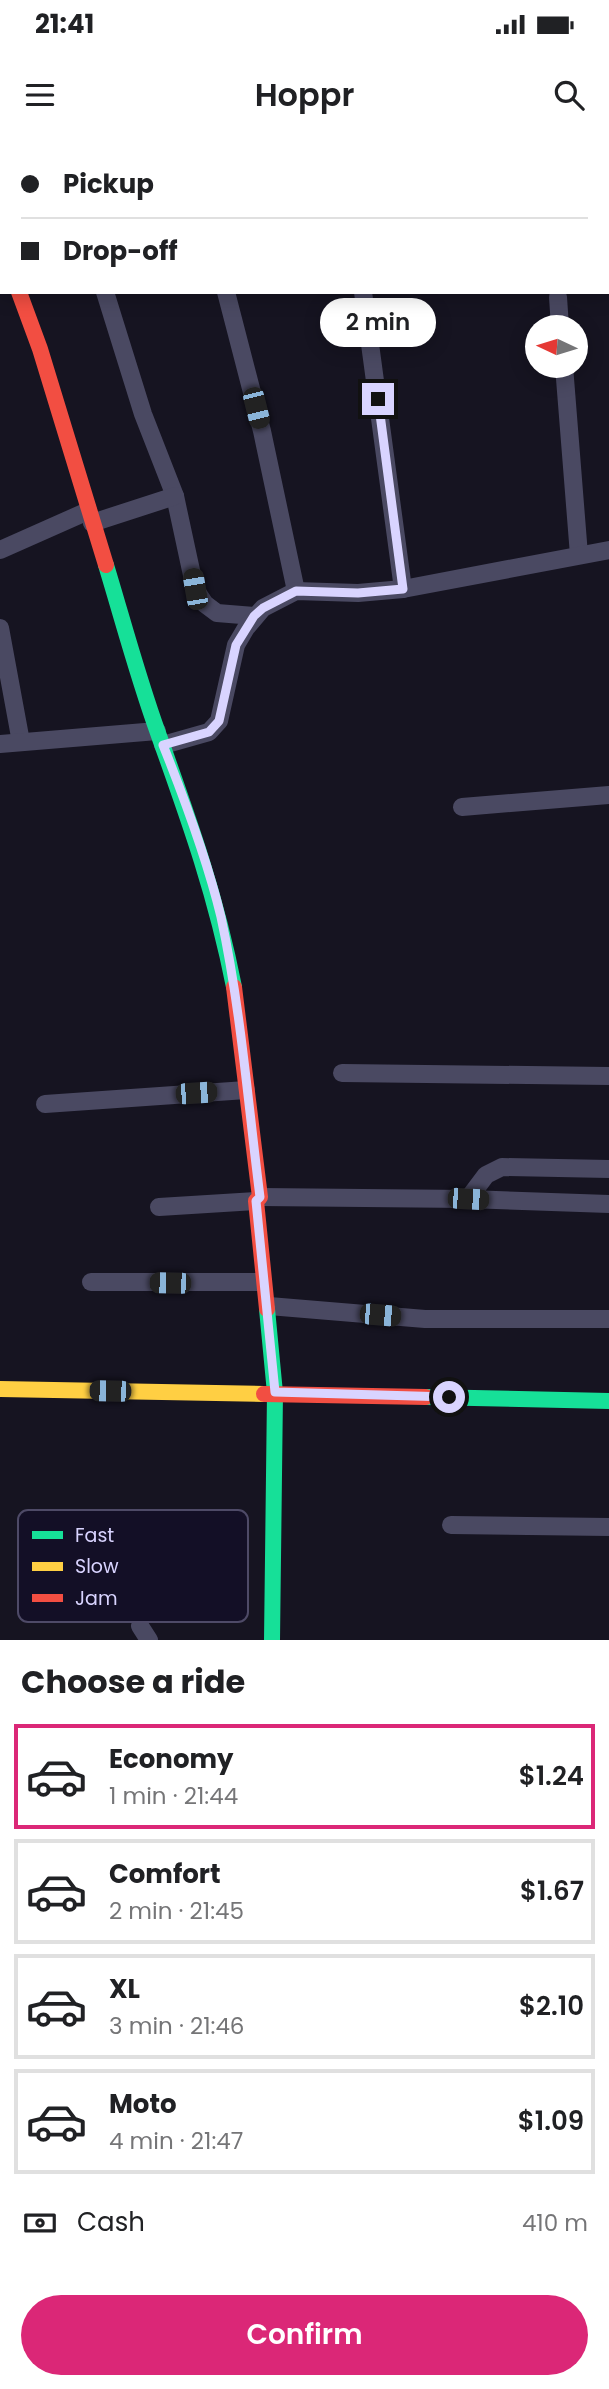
<!DOCTYPE html>
<meta charset="utf-8">
<style>
body{margin:0;font-family:Poppins,sans-serif;background:#f2f2f2;color:#202124;height:100vh;display:flex;flex-direction:column;font-size:26px;white-space:nowrap}
*{box-sizing:border-box;margin:0}
p{font-size:23px;color:#757577}
.icon{flex:none;width:38px;height:38px;fill:none;stroke:currentColor;stroke-width:2;stroke-linecap:round;stroke-linejoin:round}
.map{position:relative;height:1500px;overflow:hidden}
.sheet{display:flex;flex-direction:column;background:#fff;flex:1}
.sheet>*{flex:none}
.hud{position:absolute;left:0px;top:0px;width:609px;height:154px;box-shadow:0 4px 18px #0003;display:grid;align-content:center;height:154px;padding:0 21px;background:#fff}
.needle{width:46px;rotate:274deg}
.fabs{position:absolute;left:525px;top:175px;display:grid;gap:14px}
.fabs a{display:grid;place-items:center;width:63px;height:63px;border-radius:50%;background:#fff;box-shadow:0 4px 18px #0003;font-size:35px}
.end{position:absolute;width:32px;height:32px;margin:-16px;border:9px solid #d9d4ff;background:#111;box-shadow:0 0 0 4px #111}
.from{border-radius:50%}
.bubble{position:absolute;height:49px;border-radius:24px;background:#fff;box-shadow:0 4px 18px #0003;font-size:23px;font-weight:600;line-height:49px;text-align:center}
.car{position:absolute;width:21px;height:42px;margin:-21px -10px;border-radius:9px;box-shadow:0 0 5px 2px #0007;background:linear-gradient(#222 24%,#8ab4d8 0 40%,#222 0 76%,#8ab4d8 0 86%,#222 0)}
.hud b{display:flex;align-items:center;gap:24px;height:66px;font-size:26px}
.hud b+b{border-top:2px solid #e0e0e0}
.hud i{width:18px;height:18px;background:#202124}
ul{padding:0;list-style:none}
li{display:flex;align-items:center;gap:21px;height:105px;margin:0 14px 10px;padding:0 7px;border:4px solid #e0e0e0;border-radius:0px}
li div{flex:1}
li b{display:block;font-size:26px}
li em{font-style:normal;font-weight:600}
li.on{border-color:#db2777}
li>.icon{width:63px;height:63px;stroke-width:1.5}
h2{padding:0 21px;font-size:32px;line-height:84px}
.pay{display:flex;align-items:center;gap:18px;height:77px;padding:0 21px;font-size:26px}
.pay p{margin-inline-start:auto}
.action{display:flex;gap:14px;margin-top:auto;padding:14px 21px}
.action a{flex:1;height:80px;border-radius:42px;background:#db2777;color:#fff;font-size:28px;font-weight:600;line-height:80px;text-align:center}
.status{display:flex;justify-content:space-between;align-items:center;height:49px;padding:0 35px;background:#fff;direction:ltr}
.status svg{height:19px;fill:currentColor}
header{display:flex;justify-content:space-between;align-items:center;height:91px;padding:0 21px;background:#fff;font-size:32px;font-weight:600}
.map>svg:first-child{display:block}
.lines{fill:none;stroke-linecap:round;stroke-linejoin:round}
.street{stroke:#4a4962;stroke-width:18}
.fast{stroke:#16e098;stroke-width:16}
.slow{stroke:#ffcf43;stroke-width:16}
.jam{stroke:#f24e42;stroke-width:16}
.route{stroke:#d9d4ff;stroke-width:9}
.key{fill:#130f26;stroke:#4e4a67;stroke-width:2}
.key-label{font-size:19px;fill:#d9d4ff}
</style>
<div class="status"><b>21:41</b><svg viewBox="0 0 49 12"><path d="M0 12V9h3v3zM5 12V6h3v6zM10 12V3h3v9zM15 12V0h3v12zM26 1h20v11H26zM47 4h2v5h-2z"/></svg></div>
<header><svg class="icon" aria-label="menu" viewBox="0 0 24 24"><path d="M4 6h16M4 12h16M4 18h16"/></svg>Hoppr<svg class="icon" aria-label="search" viewBox="0 0 24 24"><circle cx="10" cy="10" r="6"/><path d="M15 15l6 6"/></svg></header>
<div class="map">
<svg width="609" height="1500" viewBox="0 0 609 1500">
<rect width="100%" height="100%" fill="#161421"/>
<g class="lines">
<g class="street">
<path d="M59,0V2"/>
<path d="M181,0L182,2"/>
<path d="M342,0V2"/>
<path d="M0,103L2,107"/>
<path d="M105,152L143,274L175,356L195,449L205,464L217,473L254,476"/>
<path d="M226,152L262,291L296,451"/>
<path d="M363,152L403,449"/>
<path d="M558,157L560,187"/>
<path d="M564,226L579,415"/>
<path d="M92,383L175,356"/>
<path d="M0,410L88,371"/>
<path d="M0,488L21,602"/>
<path d="M0,604L157,591"/>
<path d="M163,605L209,592L219,581L236,505L246,488L263,468L296,451L358,453L403,449L609,410"/>
<path d="M462,667L609,655"/>
<path d="M342,933L609,936"/>
<path d="M45,964L246,950"/>
<path d="M260,1057L468,1059L609,1064"/>
<path d="M468,1059L486,1035L502,1027L609,1029"/>
<path d="M159,1067L256,1061"/>
<path d="M91,1142H263"/>
<path d="M269,1166L425,1179H609"/>
<path d="M451,1385L609,1387"/>
<path d="M140,1486L149,1500"/>
</g>
<g class="fast">
<path d="M106,425C123,481 138,538 158,593C189,680 216,755 234,847"/>
<path d="M267,1169L275,1253L272,1500"/>
<path d="M426,1257L609,1261"/>
</g>
<path class="slow" d="M0,1249L264,1254"/>
<g class="jam">
<path d="M19,152L40,209L106,425"/>
<path d="M234,847L260,1057L256,1061L267,1169"/>
<path d="M264,1254L426,1257"/>
</g>
</g>
<g class="lines">
<path class="route" d="M378,259L403,449L358,453L296,451L263,468L254,476L236,505L219,581L209,592L163,605C185,660 207,719 221,777C241,869 248,964 260,1057L256,1061L275,1252L449,1257"/>
</g>
<rect x="18" y="1370" width="230" height="112" rx="10" class="key"/>
<rect x="32" y="1391" width="31" height="8" fill="#16e098"/>
<rect x="32" y="1422" width="31" height="9" fill="#ffcf43"/>
<rect x="32" y="1454" width="31" height="8" fill="#f24e42"/>
<g class="key-label">
<text x="75" y="1402">Fast</text>
<text x="75" y="1433">Slow</text>
<text x="75" y="1465">Jam</text>
</g>
</svg>
<div class="fabs">
<a><svg class="needle" viewBox="-14 -14 28 28"><path d="M0-13l5 13h-10z" fill="#e53935"/><path d="M0 13l5-13h-10z" fill="#757577"/></svg></a>
</div>
<i class="end from" style="left:449px;top:1257px"></i>
<i class="end" style="left:378px;top:259px"></i>
<div class="bubble" style="left:320px;top:158px;width:116px">2 min</div>
<i class="car" style="left:256px;top:268px;rotate:166deg"></i>
<i class="car" style="left:195px;top:449px;rotate:350deg"></i>
<i class="car" style="left:196px;top:953px;rotate:86deg"></i>
<i class="car" style="left:468px;top:1059px;rotate:93deg"></i>
<i class="car" style="left:170px;top:1143px;rotate:271deg"></i>
<i class="car" style="left:380px;top:1175px;rotate:95deg"></i>
<i class="car" style="left:110px;top:1251px;rotate:271deg"></i>
<div class="hud">
<b><i class="from"></i>Pickup</b>
<b><i></i>Drop-off</b>
</div>
</div>
<section class="sheet">
<h2>Choose a ride</h2>
<ul>
<li class="on"><svg class="icon" aria-label="car" viewBox="0 0 24 24"><path d="M5 17H2v-5l4-1 3-4h7l3 4 3 1v5h-3M9 17h6M6 11h13"/><circle cx="7" cy="17" r="2"/><circle cx="17" cy="17" r="2"/></svg><div><b>Economy</b><p>1 min · 21:44</p></div><em>$1.24</em></li>
<li><svg class="icon" aria-label="car" viewBox="0 0 24 24"><path d="M5 17H2v-5l4-1 3-4h7l3 4 3 1v5h-3M9 17h6M6 11h13"/><circle cx="7" cy="17" r="2"/><circle cx="17" cy="17" r="2"/></svg><div><b>Comfort</b><p>2 min · 21:45</p></div><em>$1.67</em></li>
<li><svg class="icon" aria-label="car" viewBox="0 0 24 24"><path d="M5 17H2v-5l4-1 3-4h7l3 4 3 1v5h-3M9 17h6M6 11h13"/><circle cx="7" cy="17" r="2"/><circle cx="17" cy="17" r="2"/></svg><div><b>XL</b><p>3 min · 21:46</p></div><em>$2.10</em></li>
<li><svg class="icon" aria-label="car" viewBox="0 0 24 24"><path d="M5 17H2v-5l4-1 3-4h7l3 4 3 1v5h-3M9 17h6M6 11h13"/><circle cx="7" cy="17" r="2"/><circle cx="17" cy="17" r="2"/></svg><div><b>Moto</b><p>4 min · 21:47</p></div><em>$1.09</em></li>
</ul>
<div class="pay"><svg class="icon" aria-label="cash" viewBox="0 0 24 24"><path d="M3 7h18v10H3z"/><circle cx="12" cy="12" r="2"/></svg>Cash<p>410 m</p></div>
<div class="action"><a>Confirm</a></div>
</section>
